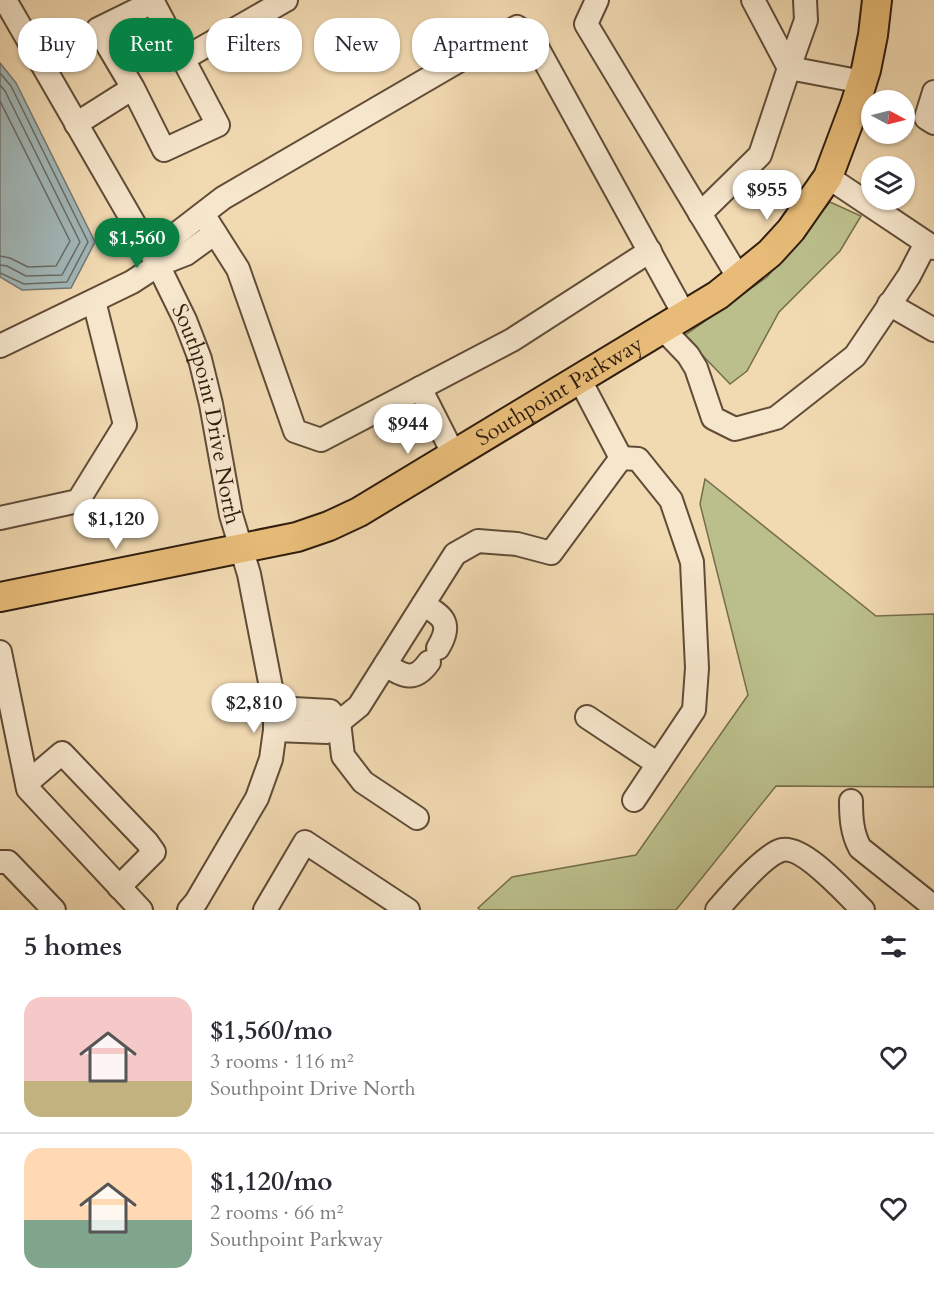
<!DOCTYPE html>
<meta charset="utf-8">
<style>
body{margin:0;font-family:Cardo,serif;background:#f2f2f3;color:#2b2b33;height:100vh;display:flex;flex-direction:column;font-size:22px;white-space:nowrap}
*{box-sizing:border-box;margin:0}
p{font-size:20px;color:#7c7c81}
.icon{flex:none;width:33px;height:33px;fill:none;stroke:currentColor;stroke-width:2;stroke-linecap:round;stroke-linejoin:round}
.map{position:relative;height:910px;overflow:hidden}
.side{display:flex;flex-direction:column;background:#fff;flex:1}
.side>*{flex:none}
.top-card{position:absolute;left:18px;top:18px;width:600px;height:54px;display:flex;gap:12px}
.needle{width:39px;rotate:97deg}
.buttons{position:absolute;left:861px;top:90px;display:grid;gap:12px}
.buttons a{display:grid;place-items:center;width:54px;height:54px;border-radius:50%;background:#fff;box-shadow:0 2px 4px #0004;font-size:30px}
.price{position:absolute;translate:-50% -51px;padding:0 14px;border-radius:21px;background:#fff;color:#222;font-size:20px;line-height:39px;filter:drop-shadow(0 2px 3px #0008)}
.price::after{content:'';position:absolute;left:50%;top:36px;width:18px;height:14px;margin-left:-9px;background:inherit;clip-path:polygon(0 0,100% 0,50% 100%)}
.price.current{background:#0b8043;color:#fff}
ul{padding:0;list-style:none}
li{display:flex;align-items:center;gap:18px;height:150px;padding:0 24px}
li+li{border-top:2px solid #e1e1e2}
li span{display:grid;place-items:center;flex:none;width:168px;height:120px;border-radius:18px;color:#555}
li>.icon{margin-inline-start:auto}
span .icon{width:72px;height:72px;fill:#fffc;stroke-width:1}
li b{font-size:26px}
h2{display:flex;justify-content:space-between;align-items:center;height:72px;padding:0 24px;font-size:26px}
.tag{padding:0 21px;border-radius:24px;background:#fff;box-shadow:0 2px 4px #0004;font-size:21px;line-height:54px}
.tag.current{background:#0b8043;color:#fff}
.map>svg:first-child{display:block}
</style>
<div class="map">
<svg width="934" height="910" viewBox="0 0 934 910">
<rect width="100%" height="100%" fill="#f1d9b1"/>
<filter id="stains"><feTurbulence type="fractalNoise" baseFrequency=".00333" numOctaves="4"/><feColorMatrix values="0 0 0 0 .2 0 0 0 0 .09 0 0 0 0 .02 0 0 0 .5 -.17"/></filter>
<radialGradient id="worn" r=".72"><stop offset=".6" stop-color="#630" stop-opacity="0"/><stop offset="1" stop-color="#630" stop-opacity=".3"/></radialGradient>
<g fill="#bbbf8b" stroke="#756e4c" stroke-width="1.5">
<path d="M830,202L861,216L840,251L779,312L747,371L730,384L684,336L767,277Z"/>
<path d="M705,479L876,616L934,614V787L776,786L676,910H480L478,908L512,877L636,855L748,695L700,504Z"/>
</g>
<path fill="#a1b7b8" stroke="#737974" stroke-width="1.5" d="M0,63L16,83L95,242L71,288L22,290L0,277Z"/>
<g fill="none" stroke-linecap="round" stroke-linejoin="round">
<g stroke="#686a63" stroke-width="1.5">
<path d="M0,73L11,86L88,242L67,282L24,284L0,273"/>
<path d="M0,85L5,91L80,242L62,275L26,276L7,266L0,265"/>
<path d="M0,101L70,241L56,266L28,267L10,258L0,256"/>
</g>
<g stroke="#604c37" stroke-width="26">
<g id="minor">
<path id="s1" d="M5,0L158,265L185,320L200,359L211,404L231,515L249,574L275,708V730L271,759L257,798L196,902L189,910"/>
<path d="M597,0L586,24L740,280"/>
<path d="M805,0L806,20L789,68L863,82"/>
<path d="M183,59L286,0"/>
<path d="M934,92L926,118L934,123"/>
<path d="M76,124L133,88L98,29L153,2L218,125L164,150L133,88"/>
<path d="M828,177L934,248"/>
<path d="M203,214L238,269L295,431L321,440L512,340L650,251"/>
<path d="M700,214L760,155L789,68L753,0"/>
<path d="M158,265L175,235L223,198L517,27L532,38L685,316"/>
<path d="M889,304L934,330"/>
<path d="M663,329L688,355L696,368L713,418L735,429L776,418L855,356L909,276L926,243"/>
<path d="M0,346L132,282L158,265L186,254L215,233"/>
<path d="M580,380L621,458"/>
<path d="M420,388L454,455"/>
<path d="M0,518L78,501L125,425L94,301"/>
<path d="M423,605C445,616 452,625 438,648"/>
<path d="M0,652L28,789L141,910"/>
<path d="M385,665C404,676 414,683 429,662"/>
<path d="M275,708L330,711L339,722L343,756L363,782L417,818"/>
<path d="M587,717L658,764"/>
<path d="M275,730L327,732L359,706L455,554L478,541L517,544L551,553L621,458L638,459L671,500L692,562L697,668L694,710L634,800"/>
<path d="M27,783L62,753L147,842L154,852L119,887"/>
<path d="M851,801C851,818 852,833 860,848L934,907"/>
<path d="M0,862H8L54,910"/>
<path d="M265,910L305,842L408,910"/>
<path d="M717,910C729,896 765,854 782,850C804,845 847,895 863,910"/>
</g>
</g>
<g stroke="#2f1d0e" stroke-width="32">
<g id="major">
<path id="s2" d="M0,597L297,537L329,526L359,512L718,295L770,253L791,230L828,177L855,105L866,70L873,35L877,0"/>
</g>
</g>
<use href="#minor" stroke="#f6e6cc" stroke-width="22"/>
<use href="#major" stroke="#e8bc78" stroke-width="28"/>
</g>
<g text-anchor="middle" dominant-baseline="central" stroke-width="4.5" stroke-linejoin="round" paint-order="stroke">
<g font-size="22" fill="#2f1d0e" stroke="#f6e6cc">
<text stroke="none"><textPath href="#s2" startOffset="604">Southpoint Parkway</textPath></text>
<text stroke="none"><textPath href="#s1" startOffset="464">Southpoint Drive North</textPath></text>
</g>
</g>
<rect width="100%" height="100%" filter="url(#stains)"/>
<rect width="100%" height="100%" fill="url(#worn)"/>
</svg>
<div class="buttons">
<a><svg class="needle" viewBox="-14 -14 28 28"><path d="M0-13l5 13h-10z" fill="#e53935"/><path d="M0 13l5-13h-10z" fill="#7c7c81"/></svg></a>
<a><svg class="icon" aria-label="layers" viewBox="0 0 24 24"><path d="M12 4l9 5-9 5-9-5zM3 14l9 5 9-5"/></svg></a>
</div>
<b class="price" style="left:767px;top:221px">$955</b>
<b class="price current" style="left:137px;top:269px">$1,560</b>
<b class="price" style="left:408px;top:455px">$944</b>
<b class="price" style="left:116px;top:550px">$1,120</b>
<b class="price" style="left:254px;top:734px">$2,810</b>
<div class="top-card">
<a class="tag">Buy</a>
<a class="tag current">Rent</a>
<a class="tag">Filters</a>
<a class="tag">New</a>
<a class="tag">Apartment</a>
</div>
</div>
<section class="side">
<h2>5 homes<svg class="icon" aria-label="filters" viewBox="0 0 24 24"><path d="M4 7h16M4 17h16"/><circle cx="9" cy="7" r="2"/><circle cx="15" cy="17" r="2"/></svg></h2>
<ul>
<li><span style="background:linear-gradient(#f6c9c9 70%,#c2b280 0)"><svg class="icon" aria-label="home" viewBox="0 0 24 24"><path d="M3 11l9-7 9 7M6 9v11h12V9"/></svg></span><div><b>$1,560/mo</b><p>3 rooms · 116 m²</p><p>Southpoint Drive North</p></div><svg class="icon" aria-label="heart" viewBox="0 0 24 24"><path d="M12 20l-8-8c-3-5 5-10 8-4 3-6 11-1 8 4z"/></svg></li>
<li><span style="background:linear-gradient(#ffd9b3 60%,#7fa58c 0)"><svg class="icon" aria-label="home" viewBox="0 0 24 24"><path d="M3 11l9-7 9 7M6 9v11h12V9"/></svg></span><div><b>$1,120/mo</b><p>2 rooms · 66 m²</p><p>Southpoint Parkway</p></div><svg class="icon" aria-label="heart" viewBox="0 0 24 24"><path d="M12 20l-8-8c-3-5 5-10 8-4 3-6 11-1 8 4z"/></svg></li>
</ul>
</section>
